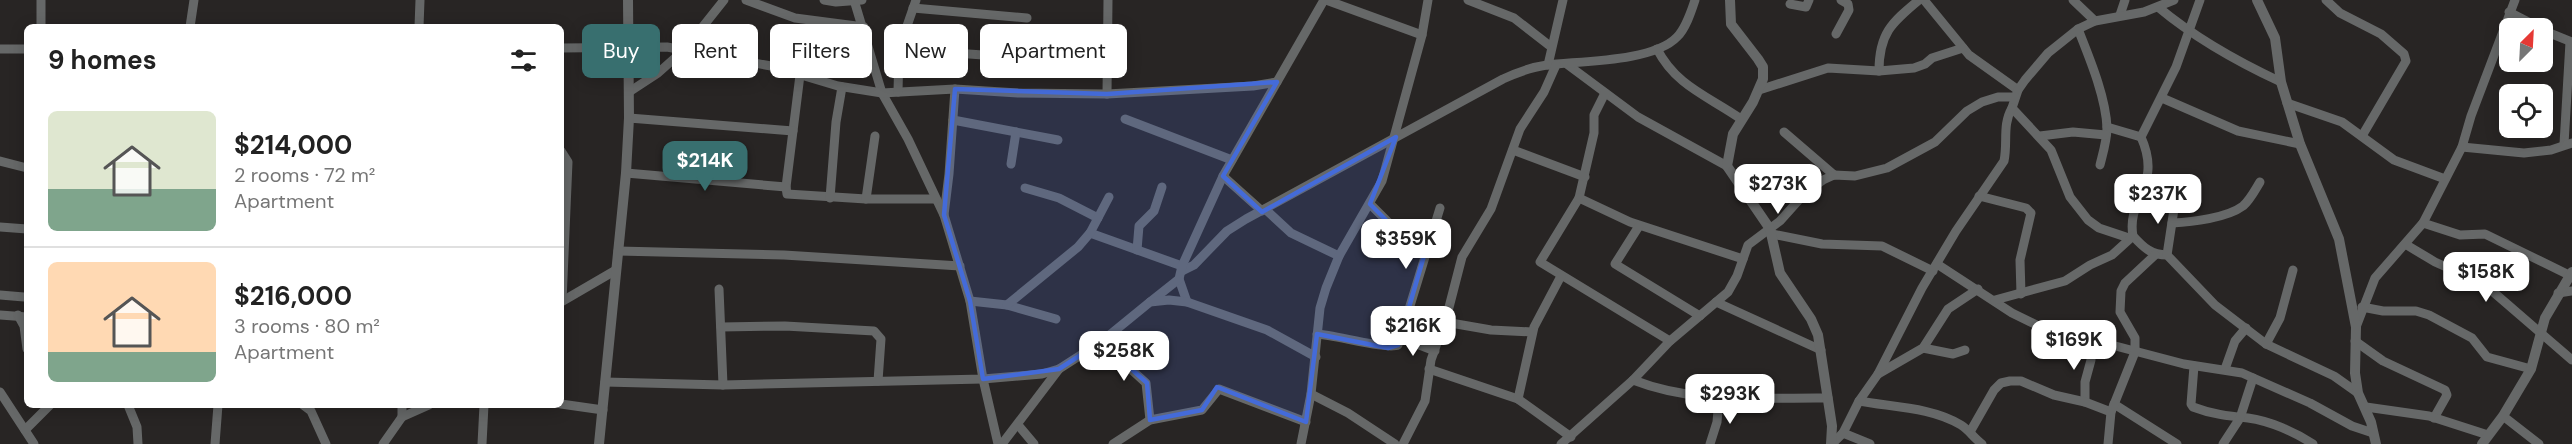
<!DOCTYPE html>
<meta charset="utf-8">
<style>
body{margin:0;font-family:"DM Sans",sans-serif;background:#f2f2f2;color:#222;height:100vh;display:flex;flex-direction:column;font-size:22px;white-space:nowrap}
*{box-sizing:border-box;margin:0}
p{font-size:20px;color:#767676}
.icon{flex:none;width:33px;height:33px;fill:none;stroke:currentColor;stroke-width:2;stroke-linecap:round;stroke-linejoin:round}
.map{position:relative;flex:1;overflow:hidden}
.panel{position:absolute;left:24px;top:24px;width:540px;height:384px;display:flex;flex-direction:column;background:#fff;border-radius:9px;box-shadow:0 3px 15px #0003}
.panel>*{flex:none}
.banner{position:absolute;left:582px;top:24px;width:570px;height:54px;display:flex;gap:12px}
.needle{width:39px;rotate:24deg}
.fabs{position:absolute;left:2499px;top:18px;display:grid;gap:12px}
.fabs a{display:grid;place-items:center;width:54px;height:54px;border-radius:9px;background:#fff;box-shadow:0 3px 15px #0003;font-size:30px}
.price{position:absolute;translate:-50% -51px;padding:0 14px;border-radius:12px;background:#fff;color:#222;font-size:20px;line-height:39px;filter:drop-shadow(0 2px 3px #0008)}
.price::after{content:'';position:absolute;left:50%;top:36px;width:18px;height:14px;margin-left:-9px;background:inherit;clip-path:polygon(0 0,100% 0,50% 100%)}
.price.active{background:#386f6f;color:#fff}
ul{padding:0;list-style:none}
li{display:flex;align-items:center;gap:18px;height:150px;padding:0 24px}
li+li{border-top:2px solid #e0e0e0}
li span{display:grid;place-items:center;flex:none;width:168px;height:120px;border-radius:9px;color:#555}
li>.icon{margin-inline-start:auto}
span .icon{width:72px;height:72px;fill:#fffc;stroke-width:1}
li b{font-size:26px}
h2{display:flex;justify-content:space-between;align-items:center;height:72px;padding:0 24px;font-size:26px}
.tag{padding:0 21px;border-radius:9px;background:#fff;box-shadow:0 3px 15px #0003;font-size:21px;line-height:54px}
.tag.active{background:#386f6f;color:#fff}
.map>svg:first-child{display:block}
</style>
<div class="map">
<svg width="2572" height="444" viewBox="0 0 2572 444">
<rect width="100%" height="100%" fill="#282524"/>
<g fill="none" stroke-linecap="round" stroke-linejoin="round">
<g stroke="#666868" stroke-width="9">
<path d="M41,0V27"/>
<path d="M746,0L795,18L864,27"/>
<path d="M824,0L836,2L862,0"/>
<path d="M854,0L882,93L908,139L944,215L970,301L983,379L998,444"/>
<path d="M1326,0L1422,35"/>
<path d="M1468,0L1514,18L1550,46"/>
<path d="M1924,0L1969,55L2018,90"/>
<path d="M2073,0L2095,21"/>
<path d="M2200,0L2176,67L2141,137C2163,186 2126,198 2133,236C2143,247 2151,255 2167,255L2215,305L2266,344L2334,376L2358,393"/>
<path d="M2326,0L2340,13L2381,34L2404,54L2406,61L2362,136"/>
<path d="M1790,4L1806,7L1809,0"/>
<path d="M2158,7C2195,38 2238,62 2281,82"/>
<path d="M913,8L1027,18"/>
<path d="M2509,12L2540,28"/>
<path d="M2120,15L2125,0"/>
<path d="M190,27L194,0"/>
<path d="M419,27L420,0"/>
<path d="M2078,29C2089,57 2106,97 2107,128C2107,140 2103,153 2100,165"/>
<path d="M2542,30L2572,42"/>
<path d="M1836,34L1849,10L1848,4L1841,0"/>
<path d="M561,48L667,47L771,66L838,86L882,93L955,89L1018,93L1107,94L1253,86L1277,82"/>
<path d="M0,49H27"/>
<path d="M899,49L1024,58"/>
<path d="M1657,49C1676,86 1708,96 1741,119"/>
<path d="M1548,65L1563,0"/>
<path d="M1568,65L1638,117L1727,166"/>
<path d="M1879,71C1879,34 1891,23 1919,0"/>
<path d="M800,75L786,187L787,194L866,199H936"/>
<path d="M1759,90L1828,68L1879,71L1914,68L1925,64L1932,58L1963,48"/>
<path d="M629,92L658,73L685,49L724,0"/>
<path d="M898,92L899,49L916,0"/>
<path d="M1605,93L1594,115V133L1579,198L1540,262L1670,341"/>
<path d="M1107,94L1108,0"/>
<path d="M2162,98L2238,131L2300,144"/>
<path d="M2287,103L2342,122L2394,160L2445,179"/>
<path d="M629,118L793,131"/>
<path d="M1125,119L1232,160"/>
<path d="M953,120L1058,140"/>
<path d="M2107,127L2141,137"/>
<path d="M1784,132L1834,175"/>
<path d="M2040,136L2073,132L2106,135"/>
<path d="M2564,144L2570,42"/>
<path d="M2462,147L2524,153L2551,150L2572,143"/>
<path d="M1513,150L1585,177"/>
<path d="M561,151L568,162L562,301"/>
<path d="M0,161L27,168"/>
<path d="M1011,164L1016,132"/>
<path d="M626,173L786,187"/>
<path d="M1223,176L1262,211"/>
<path d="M2149,178L2170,188L2176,196L2167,255"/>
<path d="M1025,188L1059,198L1098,218"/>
<path d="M1979,196L2026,208L2031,213L2020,260L2021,294"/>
<path d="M830,198L836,122L842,87"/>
<path d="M1579,198L1630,222L1743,259"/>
<path d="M866,199L875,136"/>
<path d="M1370,204L1396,230L1426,249"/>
<path d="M1265,209L1291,233L1339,256"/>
<path d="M944,215L949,174L955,89"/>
<path d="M2172,223C2192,222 2227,218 2243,206C2250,200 2255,190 2260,182"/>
<path d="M2423,223L2460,235L2485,234L2569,275"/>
<path d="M1639,226L1615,264L1700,316"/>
<path d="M0,227L27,229"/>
<path d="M1090,233L1182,266"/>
<path d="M1772,234L1822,244L1882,246L1933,271"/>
<path d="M2129,238L2099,228L2088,220L2070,197L2051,150L2012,108L2018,90L2025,80L2048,53L2078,29L2095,21L2144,12L2174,0"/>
<path d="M2405,244L2435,262L2484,284L2572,360"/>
<path d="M1137,250L1139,226L1154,211L1162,187"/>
<path d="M618,251L784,255L960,266"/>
<path d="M1937,264L2012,313L2061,337L2104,343L2184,364L2242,373L2310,403L2352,426L2373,433"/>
<path d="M1182,271L1194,265L1227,231L1246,219L1503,79C1516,73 1532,67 1547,65C1580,61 1653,62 1677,37C1686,28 1691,12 1695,0"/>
<path d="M1179,279L1187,302"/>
<path d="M719,289L723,385"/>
<path d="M2558,293L2572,291"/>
<path d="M0,295L24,297"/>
<path d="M1995,300L2065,281L2090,265L2112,255L2133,236"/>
<path d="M970,301L1007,305L1056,319"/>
<path d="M561,302L616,270"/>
<path d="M1150,302L1179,279L1182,266L1223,176L1324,0"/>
<path d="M1716,302L1821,350"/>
<path d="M1007,305L1078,247L1090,233L1109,197"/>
<path d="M2362,307L2383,311H2416L2429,315L2472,338L2487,357L2531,369"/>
<path d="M0,315L27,317"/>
<path d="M18,315L24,326L27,349"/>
<path d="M1445,322L1491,330L1532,332"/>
<path d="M721,327L785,326L874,331L881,339L878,381"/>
<path d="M2356,327L2375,278L2423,223L2462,147L2471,116L2515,0"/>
<path d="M1317,334C1335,335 1388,350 1398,345L1440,208"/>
<path d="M1401,338L1435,351"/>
<path d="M2355,341L2383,361L2445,390L2447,395L2434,418"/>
<path d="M1101,342L1146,383L1150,420"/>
<path d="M2266,344L2280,318L2293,270"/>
<path d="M1923,348L1953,354L1965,350"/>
<path d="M2194,366L2191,404L2193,407C2211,414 2228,416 2248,418C2270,421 2295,432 2313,444"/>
<path d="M1429,369L1518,399L1571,437"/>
<path d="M2225,369L2235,341L2246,328"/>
<path d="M1878,374L1923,348L1948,309L1978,289"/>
<path d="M1633,380C1697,405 1761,397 1828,398"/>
<path d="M605,382L723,385L983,379L1042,374L1059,369L1101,342L1150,302L1169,300L1187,302L1267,330L1316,357"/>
<path d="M0,392L34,444"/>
<path d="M1311,394L1348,413L1395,444"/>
<path d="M1518,399L1534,327L1561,276"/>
<path d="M1859,401C1891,407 1932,407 1961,425C1969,430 1974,438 1982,444"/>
<path d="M2085,402V382L2091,360V341"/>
<path d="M561,404L603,410"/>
<path d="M2114,404L2177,444"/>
<path d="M128,405L137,427L138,444"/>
<path d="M303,405L311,411L326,444"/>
<path d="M2366,407L2429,416L2488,435"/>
<path d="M2503,416L2539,444"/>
<path d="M402,417V405"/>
<path d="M1018,425L1034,444"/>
<path d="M25,430L50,405"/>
<path d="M1970,432L1994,390L2001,383L2010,381H2021L2054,395L2085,402L2111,412"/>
<path d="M1843,433L1870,444"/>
<path d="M215,444L218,405"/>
<path d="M383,444L402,417L429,405"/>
<path d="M482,444L484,405"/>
<path d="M1002,444L1059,369"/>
<path d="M1113,444L1150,420L1202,410L1219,389L1306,422"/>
<path d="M1301,444L1311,394L1320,308L1326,288L1339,256L1382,181L1422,35L1428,0"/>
<path d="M1403,444L1425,401L1431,360L1447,315L1462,257L1491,209L1520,129L1544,92L1556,65"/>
<path d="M1561,444L1633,380L1670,341L1728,292L1737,276L1748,245L1780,221L1806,192L1823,180L1834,175L1855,176L1887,168L1935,142L1967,111L1982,102L1998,97H2015"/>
<path d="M1710,444L1717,422L1719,399"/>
<path d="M1832,444L1843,433L1859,401L1878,374L1922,288L1956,231L2004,161C2008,142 2002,125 2012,108"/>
<path d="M2108,444L2111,412L2135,352V338L2120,312L2121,291L2125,283L2155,255"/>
<path d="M2223,444L2240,418L2253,378"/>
</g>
<g stroke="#666868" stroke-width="10">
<path d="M1730,0L1731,24L1758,59L1763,67V79L1753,102L1733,134L1727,166L1770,229L1780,273L1811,319L1818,335L1832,426L1831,444"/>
<path d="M2257,0L2275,38L2281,82L2300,144L2339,239L2356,327L2355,373L2358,393L2371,422L2376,444"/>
<path d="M599,444L626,173L629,118L628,0"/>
<path d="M2482,444L2503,416L2531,369L2545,318L2572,272"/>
</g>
</g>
<path fill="#446bd9" fill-opacity="0.2" stroke="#446bd9" stroke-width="4.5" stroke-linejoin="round" d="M1277,82L1223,176L1262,212L1396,137L1370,204L1396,230L1426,249L1398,345L1388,348L1317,334L1306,422L1217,387L1202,410L1150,420L1147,383L1101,342L1059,369L983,379L970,301L944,215L955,89L1107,94Z"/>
</svg>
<div class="fabs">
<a><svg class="needle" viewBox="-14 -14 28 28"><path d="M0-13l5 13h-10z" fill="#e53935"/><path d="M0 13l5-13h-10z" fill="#767676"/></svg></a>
<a><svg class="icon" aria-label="locate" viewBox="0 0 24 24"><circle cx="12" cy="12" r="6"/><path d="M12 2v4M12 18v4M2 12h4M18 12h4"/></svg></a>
</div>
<b class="price active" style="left:705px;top:192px">$214K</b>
<b class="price" style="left:1778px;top:215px">$273K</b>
<b class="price" style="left:2158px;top:225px">$237K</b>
<b class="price" style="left:1406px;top:270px">$359K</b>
<b class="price" style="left:2486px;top:303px">$158K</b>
<b class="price" style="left:1413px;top:357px">$216K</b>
<b class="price" style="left:2074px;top:371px">$169K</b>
<b class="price" style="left:1124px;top:382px">$258K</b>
<b class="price" style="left:1730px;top:425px">$293K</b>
<div class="banner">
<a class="tag active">Buy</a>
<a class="tag">Rent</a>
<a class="tag">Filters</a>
<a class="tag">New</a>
<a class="tag">Apartment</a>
</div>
<section class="panel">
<h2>9 homes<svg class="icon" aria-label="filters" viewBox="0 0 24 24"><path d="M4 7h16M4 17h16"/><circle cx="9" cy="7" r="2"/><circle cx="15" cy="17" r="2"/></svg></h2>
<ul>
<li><span style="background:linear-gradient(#dfe7d0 65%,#7fa58c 0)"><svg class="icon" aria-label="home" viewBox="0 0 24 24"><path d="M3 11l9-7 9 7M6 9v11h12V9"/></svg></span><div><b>$214,000</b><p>2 rooms · 72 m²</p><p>Apartment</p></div></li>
<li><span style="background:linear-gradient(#ffd9b3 75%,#7fa58c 0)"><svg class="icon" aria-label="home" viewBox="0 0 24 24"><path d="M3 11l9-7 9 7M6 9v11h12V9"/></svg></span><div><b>$216,000</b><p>3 rooms · 80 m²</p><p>Apartment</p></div></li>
</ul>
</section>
</div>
